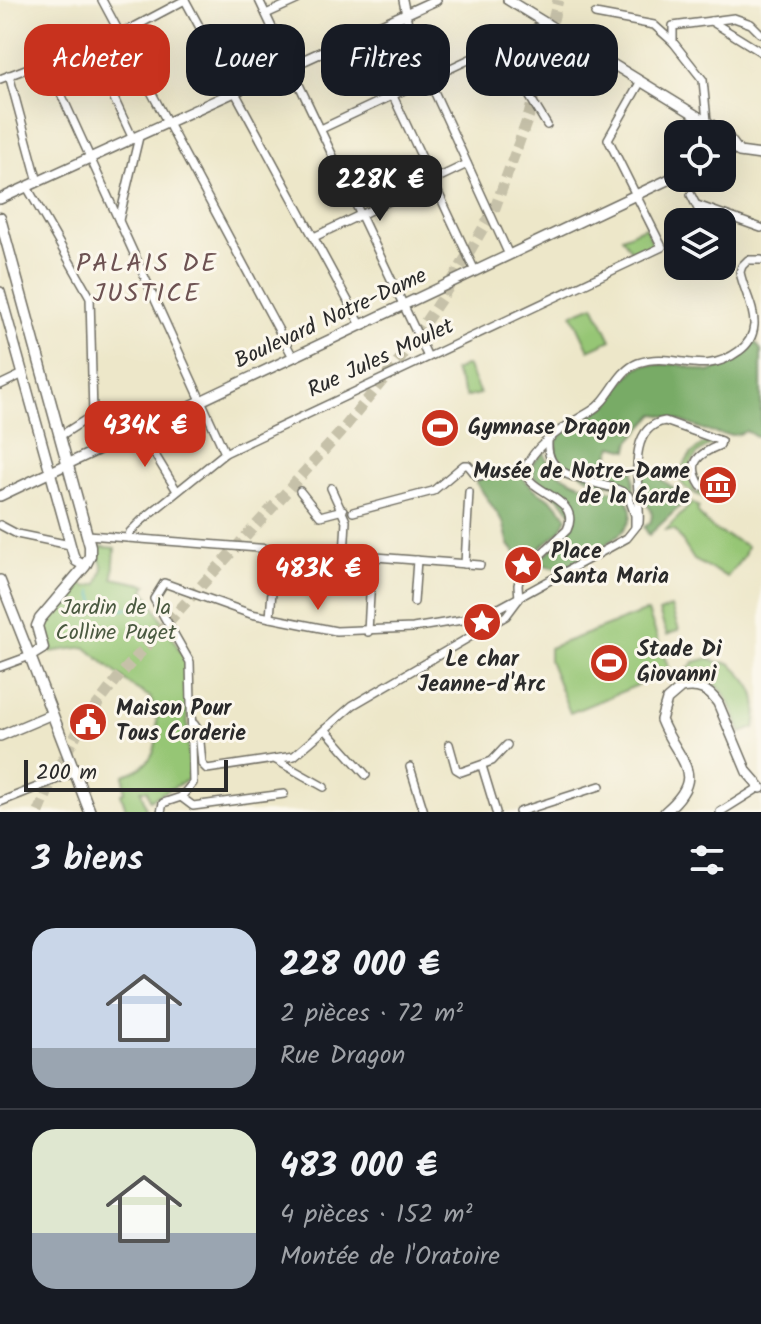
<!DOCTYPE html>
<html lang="fr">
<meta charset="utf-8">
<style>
body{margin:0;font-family:Kalam,sans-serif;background:#20242c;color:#f1f3f6;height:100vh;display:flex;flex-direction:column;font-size:30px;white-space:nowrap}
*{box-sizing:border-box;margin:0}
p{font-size:26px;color:#9ea1a6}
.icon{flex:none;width:44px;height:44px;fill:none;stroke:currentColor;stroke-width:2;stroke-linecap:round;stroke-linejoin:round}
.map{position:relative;height:812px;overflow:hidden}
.drawer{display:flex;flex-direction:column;background:#171b24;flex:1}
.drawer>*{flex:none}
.hud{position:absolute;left:24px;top:24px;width:714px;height:72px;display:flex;gap:16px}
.controls{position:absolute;left:664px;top:120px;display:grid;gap:16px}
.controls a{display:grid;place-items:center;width:72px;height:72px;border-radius:16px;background:#171b24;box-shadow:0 8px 32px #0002;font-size:40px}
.scale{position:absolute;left:24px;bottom:20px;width:204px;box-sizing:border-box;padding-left:8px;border:4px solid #2b2b2b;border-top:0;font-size:22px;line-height:28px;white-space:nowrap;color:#2b2b2b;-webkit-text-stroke:6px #fbf7ec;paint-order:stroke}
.price{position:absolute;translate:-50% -68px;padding:0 18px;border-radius:16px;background:#c8321e;color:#fff;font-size:26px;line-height:52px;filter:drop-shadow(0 2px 4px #0008)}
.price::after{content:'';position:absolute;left:50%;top:48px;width:24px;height:18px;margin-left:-12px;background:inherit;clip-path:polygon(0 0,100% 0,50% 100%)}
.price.current{background:#222;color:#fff}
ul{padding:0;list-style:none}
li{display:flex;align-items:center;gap:24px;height:200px;padding:0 32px}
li+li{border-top:2px solid #363941}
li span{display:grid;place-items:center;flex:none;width:224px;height:160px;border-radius:24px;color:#555}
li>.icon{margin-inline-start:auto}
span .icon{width:96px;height:96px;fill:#fffc;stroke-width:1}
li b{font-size:34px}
h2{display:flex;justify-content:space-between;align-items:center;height:96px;padding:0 32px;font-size:34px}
.tag{padding:0 28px;border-radius:24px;background:#171b24;box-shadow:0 8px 32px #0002;font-size:28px;line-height:72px}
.tag.current{background:#c8321e;color:#fff}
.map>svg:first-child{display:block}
</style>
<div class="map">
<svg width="761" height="812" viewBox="0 0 761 812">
<rect width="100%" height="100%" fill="#fbf7ec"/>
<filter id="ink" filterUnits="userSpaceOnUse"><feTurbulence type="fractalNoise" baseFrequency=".0125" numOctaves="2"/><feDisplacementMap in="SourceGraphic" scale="16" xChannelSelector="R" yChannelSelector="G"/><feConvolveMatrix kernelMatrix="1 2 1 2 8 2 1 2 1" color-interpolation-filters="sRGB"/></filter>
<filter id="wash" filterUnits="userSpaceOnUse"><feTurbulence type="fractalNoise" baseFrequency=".006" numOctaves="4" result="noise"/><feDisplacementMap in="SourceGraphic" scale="32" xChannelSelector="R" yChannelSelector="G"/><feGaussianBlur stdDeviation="1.8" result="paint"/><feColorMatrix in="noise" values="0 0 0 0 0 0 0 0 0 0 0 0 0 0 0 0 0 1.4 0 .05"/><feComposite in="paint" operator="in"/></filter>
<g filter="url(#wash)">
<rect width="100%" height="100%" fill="#ede7c9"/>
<g fill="#96c675" stroke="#607850" stroke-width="2">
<path d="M645,227L652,242L650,247L634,255L622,237Z"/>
<path d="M594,305L611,340L589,350L572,314Z"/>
<path d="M467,365L480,394L466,397L454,371Z"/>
<path d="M707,441L716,443C691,452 682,471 696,494L700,491L708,497L707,499C693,492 682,490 678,474L691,454Z"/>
<path d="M692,503L699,507L697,510C707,531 729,536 747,546L744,556L727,577L694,560L675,530H666Z"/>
<path d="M95,546L115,548L113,578L147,585L144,589L186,661L189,779L150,800L147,790H141L147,812H127L121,794L125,791L124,775C132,772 140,770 146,763C162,747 159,715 150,697L133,687L85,647L50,652L42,630L43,621L77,582L86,587L98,584L103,568Z"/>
<path d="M671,607L679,630L667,635L659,612Z"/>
<path d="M644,612H648L670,672L570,713L549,660V648Z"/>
<path d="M709,658L718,662L730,663C752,685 761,693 755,728L741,733C729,700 724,676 682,675L694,662Z"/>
</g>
<g fill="#78ab66" stroke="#526b48" stroke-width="2">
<path d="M753,339L761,350V436L756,437L746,431C722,446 679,415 655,414L630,441L628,450L613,446L608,458L633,466L634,493L620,485L597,483L579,472L568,469L556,456L557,440L565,431L605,407L618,388L636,368L644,365L677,364L709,372L733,362L745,353Z"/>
<path d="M544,452C548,471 573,483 591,487C603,490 618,488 626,499C646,527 602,546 584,557C578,560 569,568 562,568C554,568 544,565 538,562L568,533L574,517L565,504L534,477L533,463Z"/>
<path d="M640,464L688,499L649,535L644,527L650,523C654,514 651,506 643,503Z"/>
<path d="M522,476C533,494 557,497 567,518L560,531L529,557L518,556L509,545L503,522L476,482L480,478Z"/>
</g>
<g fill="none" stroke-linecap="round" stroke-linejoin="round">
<path stroke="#49b7c4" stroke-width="2" d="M92,591L95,602L104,610L138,607"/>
</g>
</g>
<g filter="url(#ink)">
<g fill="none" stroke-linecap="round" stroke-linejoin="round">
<path stroke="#c6c1a9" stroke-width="11" stroke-dasharray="11 5.5" stroke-linecap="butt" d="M39,812L57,770L81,726L121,674L339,434L401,358L445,293L495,208L529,115L558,0"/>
<g stroke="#6f6d62" stroke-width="10">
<g id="minor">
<path d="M102,0L293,357"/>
<path d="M185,0L361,325"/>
<path d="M259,0L428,357"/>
<path d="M403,0L412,43L509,255"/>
<path d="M266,14L297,0"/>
<path d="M595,14L654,25L673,42"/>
<path d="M711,21L761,52"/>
<path d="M89,45L133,139"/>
<path d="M499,46L547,125"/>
<path d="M46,61L225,453"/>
<path d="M9,75L38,182"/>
<path d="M0,79L134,27L185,0"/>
<path d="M393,96L475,271"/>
<path d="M707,121L703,80L673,42V26L734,18L751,24L760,33"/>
<path d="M321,129L547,23"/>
<path d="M27,187L90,297L93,415L60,436"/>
<path d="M691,195L704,221"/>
<path d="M697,205L761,228"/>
<path d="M119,220L139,137"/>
<path d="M314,237L467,164"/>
<path d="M0,385L23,374"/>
<path d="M140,430L177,491"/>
<path d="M548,442C545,486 605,478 628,495L635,515V527"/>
<path d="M331,488L346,521L344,555"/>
<path d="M300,491L320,516L343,510"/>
<path d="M353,512L433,491L464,465H468L477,476L526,472"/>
<path d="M0,525L17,534L70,545"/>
<path d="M88,535L480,565"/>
<path d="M128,538L130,532L141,521L225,453L662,247L608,139L641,81"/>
<path d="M465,564L469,492"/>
<path d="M519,599L518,585L521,573L567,530C584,495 517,492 527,466C535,443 572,422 591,411C611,399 616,372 638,363C675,350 701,379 739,351C748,345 753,336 754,325C755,308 743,289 740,272L742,266L748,260H761"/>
<path d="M414,602L417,560"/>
<path d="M270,618L275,550"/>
<path d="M368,632L372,557"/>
<path d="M0,667L30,656"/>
<path d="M194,724L199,731L202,764L207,769L294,756L353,705L506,616L518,600"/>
<path d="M325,729L366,775"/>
<path d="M449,744L456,769L461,772L492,761L507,745"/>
<path d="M276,760L324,787"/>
<path d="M482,766L496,812"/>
<path d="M410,767L424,812"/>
<path d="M181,797L193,806L284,794"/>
<path d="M0,802L75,772"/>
<path d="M161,812L163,803L181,797L193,783L190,662L154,599L164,583L251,614L336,631L413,628L462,620L501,607L627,538L639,523C642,495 622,428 665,421L721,441L720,445C698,454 686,463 701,486"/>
<path d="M519,812L600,786"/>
<path d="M720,812L760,787"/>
</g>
</g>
<g stroke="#6f6d62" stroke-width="12">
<g id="tertiary">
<path d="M508,0L725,133L739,152L761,155"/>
<path d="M722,154L734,148"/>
<path d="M0,199L436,0"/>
<path d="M0,292L73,554L76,561L85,566"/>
<path d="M0,496L678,175"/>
<path d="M0,580L30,656"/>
<path d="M0,736L52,714"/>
<path d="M665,812C710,774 677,761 661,720L667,700L681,688C699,685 708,689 718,703L747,772L761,788"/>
</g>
</g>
<g stroke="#6f6d62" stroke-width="13">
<path id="secondary" d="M0,218L90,546V556L85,566L40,619L37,626L43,648L30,656L90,812"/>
</g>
<use href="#minor" stroke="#fff" stroke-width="7"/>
<use href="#tertiary" stroke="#fff" stroke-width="9"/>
<use href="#secondary" stroke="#fff" stroke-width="10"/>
</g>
</g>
<defs>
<g id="stadium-disc" transform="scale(2)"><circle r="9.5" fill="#c8321e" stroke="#fbf7ec"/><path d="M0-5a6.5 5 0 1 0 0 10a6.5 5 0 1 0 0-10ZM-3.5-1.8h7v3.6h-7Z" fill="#fff"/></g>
<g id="museum-disc" transform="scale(2)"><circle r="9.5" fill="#c8321e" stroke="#fbf7ec"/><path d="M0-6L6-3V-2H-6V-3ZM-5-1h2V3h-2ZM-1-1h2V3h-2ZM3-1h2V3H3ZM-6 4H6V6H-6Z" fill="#fff"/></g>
<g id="sight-disc" transform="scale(2)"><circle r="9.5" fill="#c8321e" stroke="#fbf7ec"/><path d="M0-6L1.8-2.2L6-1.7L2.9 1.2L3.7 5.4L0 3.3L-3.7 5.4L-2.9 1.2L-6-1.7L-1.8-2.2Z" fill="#fff"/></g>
<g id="civic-disc" transform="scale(2)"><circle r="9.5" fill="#c8321e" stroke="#fbf7ec"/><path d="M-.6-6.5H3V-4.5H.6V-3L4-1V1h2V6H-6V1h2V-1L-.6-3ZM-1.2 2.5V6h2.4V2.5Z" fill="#fff"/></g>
</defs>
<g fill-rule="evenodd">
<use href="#stadium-disc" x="440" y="428"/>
<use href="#museum-disc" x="718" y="485"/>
<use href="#sight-disc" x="523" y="565"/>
<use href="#sight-disc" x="482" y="622"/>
<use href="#stadium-disc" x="609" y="663"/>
<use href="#civic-disc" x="88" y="722"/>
</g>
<g text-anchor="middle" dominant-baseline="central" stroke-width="6" stroke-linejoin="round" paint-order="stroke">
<g font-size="22" fill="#2b2b2b" stroke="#fbf7ec">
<text transform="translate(331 319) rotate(-25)">Boulevard Notre-Dame</text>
<text transform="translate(381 359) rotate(-25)">Rue Jules Moulet</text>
</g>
<g font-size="22" font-weight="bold" fill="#2b2b2b" stroke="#fbf7ec" text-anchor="start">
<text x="468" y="428">Gymnase Dragon</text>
<text x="690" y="472" text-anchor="end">Musée de Notre-Dame<tspan x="690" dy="25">de la Garde</tspan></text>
<text x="551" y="552">Place<tspan x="551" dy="25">Santa Maria</tspan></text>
<text x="637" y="650">Stade Di<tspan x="637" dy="25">Giovanni</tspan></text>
<text x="482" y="660" text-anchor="middle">Le char<tspan x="482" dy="25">Jeanne-d'Arc</tspan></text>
<text x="116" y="709">Maison Pour<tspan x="116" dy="25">Tous Corderie</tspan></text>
</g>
<g font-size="22" fill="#4b5a41" stroke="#fbf7ec">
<text x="116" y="608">Jardin de la<tspan x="116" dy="25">Colline Puget</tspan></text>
</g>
<g font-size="26" letter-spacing="2" fill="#6d5252" stroke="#fbf7ec">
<text x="147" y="264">PALAIS DE<tspan x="147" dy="30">JUSTICE</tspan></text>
</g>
</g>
</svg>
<div class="controls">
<a><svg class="icon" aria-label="locate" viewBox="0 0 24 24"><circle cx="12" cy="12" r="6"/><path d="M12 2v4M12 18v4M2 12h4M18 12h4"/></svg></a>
<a><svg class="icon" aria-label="layers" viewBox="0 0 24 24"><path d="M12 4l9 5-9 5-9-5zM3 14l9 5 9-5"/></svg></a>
</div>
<div class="scale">200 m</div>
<b class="price current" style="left:380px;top:223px">228K €</b>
<b class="price" style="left:145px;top:469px">434K €</b>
<b class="price" style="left:318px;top:612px">483K €</b>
<div class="hud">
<a class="tag current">Acheter</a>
<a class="tag">Louer</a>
<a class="tag">Filtres</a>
<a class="tag">Nouveau</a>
</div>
</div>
<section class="drawer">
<h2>3 biens<svg class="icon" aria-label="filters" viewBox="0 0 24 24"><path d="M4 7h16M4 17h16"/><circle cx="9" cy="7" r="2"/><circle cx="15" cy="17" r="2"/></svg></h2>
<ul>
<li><span style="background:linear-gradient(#c9d6e8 75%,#9aa5b1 0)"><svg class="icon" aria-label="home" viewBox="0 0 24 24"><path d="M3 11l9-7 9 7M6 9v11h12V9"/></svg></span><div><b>228 000 €</b><p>2 pièces · 72 m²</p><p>Rue Dragon</p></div></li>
<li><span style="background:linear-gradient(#dfe7d0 65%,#9aa5b1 0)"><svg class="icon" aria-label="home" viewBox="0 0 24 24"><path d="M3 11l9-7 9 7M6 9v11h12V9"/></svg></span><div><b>483 000 €</b><p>4 pièces · 152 m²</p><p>Montée de l'Oratoire</p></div></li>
</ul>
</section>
